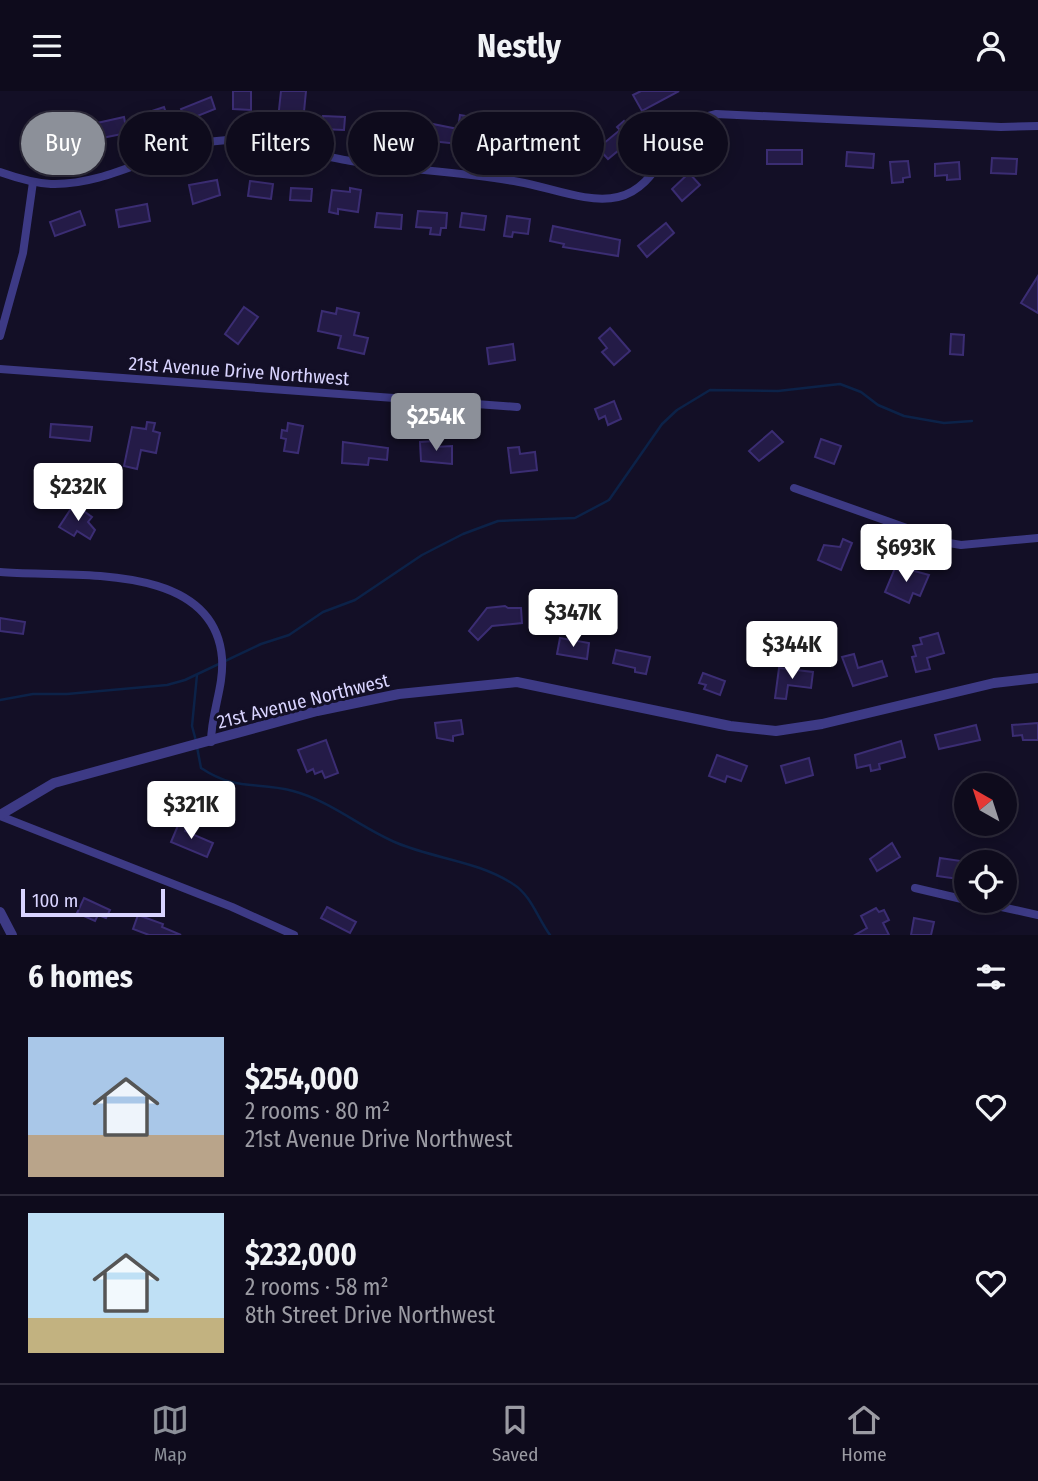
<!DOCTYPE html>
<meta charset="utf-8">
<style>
body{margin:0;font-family:"Fira Sans Condensed",sans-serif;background:#1c1929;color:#f1f3f6;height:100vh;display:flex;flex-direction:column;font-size:26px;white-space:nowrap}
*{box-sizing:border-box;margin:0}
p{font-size:23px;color:#9b9ba3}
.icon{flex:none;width:38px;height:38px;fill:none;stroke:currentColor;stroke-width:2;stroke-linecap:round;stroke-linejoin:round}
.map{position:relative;height:844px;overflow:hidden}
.drawer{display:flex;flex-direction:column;background:#0e0b1c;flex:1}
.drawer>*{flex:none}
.banner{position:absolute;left:21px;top:21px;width:998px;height:63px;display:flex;gap:14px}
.needle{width:46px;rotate:321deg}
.fabs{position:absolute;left:954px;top:682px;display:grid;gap:14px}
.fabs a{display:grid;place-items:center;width:63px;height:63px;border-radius:50%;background:#0e0b1c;box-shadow:0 4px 18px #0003,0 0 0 2px #2e2b3b;font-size:35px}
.scale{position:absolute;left:21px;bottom:18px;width:144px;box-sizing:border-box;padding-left:7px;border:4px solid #d9d4ff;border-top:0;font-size:19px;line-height:24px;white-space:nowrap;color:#d9d4ff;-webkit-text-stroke:5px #130f26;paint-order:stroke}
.price{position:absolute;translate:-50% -60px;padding:0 16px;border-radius:7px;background:#fff;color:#222;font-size:23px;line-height:46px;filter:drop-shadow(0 2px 4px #0008)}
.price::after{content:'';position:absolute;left:50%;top:42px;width:21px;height:16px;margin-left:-10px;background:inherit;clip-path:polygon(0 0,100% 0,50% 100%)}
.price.selected{background:#8c9099;color:#fff}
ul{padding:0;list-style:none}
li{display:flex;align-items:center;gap:21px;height:175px;padding:0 28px}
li+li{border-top:2px solid #2e2b3b}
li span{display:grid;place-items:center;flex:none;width:196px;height:140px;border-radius:0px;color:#555}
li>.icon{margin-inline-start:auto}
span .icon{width:84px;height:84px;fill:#fffc;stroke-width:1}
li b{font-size:30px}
h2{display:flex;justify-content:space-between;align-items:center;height:84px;padding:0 28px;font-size:30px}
.chip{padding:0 24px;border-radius:32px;background:#0e0b1c;box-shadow:0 4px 18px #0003,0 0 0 2px #2e2b3b;font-size:24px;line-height:63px}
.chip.selected{background:#8c9099;color:#fff}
header{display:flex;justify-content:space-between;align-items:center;height:91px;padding:0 28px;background:#0e0b1c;font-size:32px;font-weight:700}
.tabs{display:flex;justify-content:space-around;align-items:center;height:98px;border-top:2px solid #2e2b3b;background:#0e0b1c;font-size:19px;color:#9b9ba3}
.tabs a{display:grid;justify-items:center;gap:4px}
.tabs .selected{color:#8c9099}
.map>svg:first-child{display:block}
</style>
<header><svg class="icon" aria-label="menu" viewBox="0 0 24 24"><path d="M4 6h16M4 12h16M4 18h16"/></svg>Nestly<svg class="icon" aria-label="person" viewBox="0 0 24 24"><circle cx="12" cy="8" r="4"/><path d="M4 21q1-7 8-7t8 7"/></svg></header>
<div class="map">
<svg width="1038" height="844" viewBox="0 0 1038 844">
<rect width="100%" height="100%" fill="#130f26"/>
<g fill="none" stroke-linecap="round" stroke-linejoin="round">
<g stroke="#0c2248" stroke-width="2.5">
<path d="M0,609L33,603H67L167,594L185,589L261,553L289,544L323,521L355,509L422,464L463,443L498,430L575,427L609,409L662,333L677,319L710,299L778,300L840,293L861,301L878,314L904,325L944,332L972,330"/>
<path d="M196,650L192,635L197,584"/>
<path d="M197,656L201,677C237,701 257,690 293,700C331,710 361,737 397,752C435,768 478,770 513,793C531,804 538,828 550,844"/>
</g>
</g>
<g fill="#241b47" stroke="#3b2d73" stroke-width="2">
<path d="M233,0H251V19L233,18Z"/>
<path d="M281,0H306L303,31L278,28Z"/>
<path d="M641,0H679L642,20L633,4Z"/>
<path d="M211,6L215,18L185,30L181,18Z"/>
<path d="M164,16L169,31L142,40L137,25Z"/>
<path d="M460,24L472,26L469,54L411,48L412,40L392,39V46L358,44L360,28L402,32V28L413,29L458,38Z"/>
<path d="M323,25L345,26L344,39L322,38Z"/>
<path d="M124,26L127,42L92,49L88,34Z"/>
<path d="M624,30L636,45L608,68L598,57L620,39L617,36Z"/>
<path d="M67,36L71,54L42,61L40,52L32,54L30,45Z"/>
<path d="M510,42L530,44L529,61L494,58L495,45L510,46Z"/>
<path d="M552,53L571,54L570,69L551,68Z"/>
<rect x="767" y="59" width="35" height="14"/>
<path d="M847,61L874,63L873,77L846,75Z"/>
<path d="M992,67L1017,68L1016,83L991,82Z"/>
<path d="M908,70L910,86L903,87V91L892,92L890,71Z"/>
<path d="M959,71L960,88L947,89V84L935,85V73Z"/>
<path d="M689,82L700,94L682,110L672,98Z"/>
<path d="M217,89L220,104L193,113L189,94Z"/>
<path d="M250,90L273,93L271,108L248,105Z"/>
<path d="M291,97L312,98L311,110L290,109Z"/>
<path d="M350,97L361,99L358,121L338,118V123L329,121L332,99L350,101Z"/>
<path d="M147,113L150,130L119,136L116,119Z"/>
<path d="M80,120L85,134L55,145L50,131Z"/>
<path d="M418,120L447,122L446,137H441L440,144L430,143L431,137L416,136Z"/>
<path d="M377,122L402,124L401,138L375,136Z"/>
<path d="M462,122L486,125L484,139L460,136Z"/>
<path d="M507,125L530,128L528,143L513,141L512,146L504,145Z"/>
<path d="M666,132L674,142L647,166L638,155Z"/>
<path d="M553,135L620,149L618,165L563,156L564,153L550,150Z"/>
<path d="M1038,185V222L1021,212Z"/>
<path d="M244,216L258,226L238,253L225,243Z"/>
<path d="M337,217L359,222L354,244L368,247L364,263L338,257L341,245L318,240L322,220L336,223Z"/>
<path d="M610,237L630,260L614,274L602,261L607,257L599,247Z"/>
<path d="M951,243L964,244L963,264L950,263Z"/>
<path d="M513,253L515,269L489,273L487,257Z"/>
<path d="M614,310L621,328L608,334L605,325L599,328L595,318Z"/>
<path d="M147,331L155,332L153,340L160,342L156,362L141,359L137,378L124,375L132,336L146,338Z"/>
<path d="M288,332L303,335L298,362L284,360L286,348L281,347L282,339L287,340Z"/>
<path d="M51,333L92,336L90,350L50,346Z"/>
<path d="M772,340L783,351L759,370L749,360Z"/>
<path d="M821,348L841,355L834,373L815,366Z"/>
<path d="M435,350V356L452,355V373L421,370L420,351Z"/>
<path d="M343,351L388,357L387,369L369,367L368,374L342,372Z"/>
<path d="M519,356L520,363L535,361L537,379L511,382L508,357Z"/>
<path d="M74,413L92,426L88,431L95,439L90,448L77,440L74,445L59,436Z"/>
<path d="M843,448L852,452L841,479L818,469L824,454L840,456Z"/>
<path d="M895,477L906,482L907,478L929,484L920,505L913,502L909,512L885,501Z"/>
<path d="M505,515L508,517H521L522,532L492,535L478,549L469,540L487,517Z"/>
<path d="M0,527L25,531L23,543L0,540Z"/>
<path d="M938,542L944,562L927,567L930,578L916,581L912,566L916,565L913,555L922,553L920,547Z"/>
<path d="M560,547L589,552L587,568L557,563Z"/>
<path d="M616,559L650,566L646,583L635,581V577L613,572Z"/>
<path d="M854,563L858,577L882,570L887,585L853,595L842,566Z"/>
<path d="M779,577L813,581L811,597L788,594L786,608L775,607Z"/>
<path d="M703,582L725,590L720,604L704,598L706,594L699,592Z"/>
<path d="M461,629L463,643L453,645V650L437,647L435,632Z"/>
<path d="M1038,632V649H1023L1022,644L1013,645L1012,634Z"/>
<path d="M976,634L980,649L939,658L935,644Z"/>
<path d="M326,649L338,682L325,687L322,680L315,683L313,678L307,681L298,659Z"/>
<path d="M901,650L905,666L879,673L880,678L871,680L870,674L857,677L855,664Z"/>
<path d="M717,664L747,675L741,690L727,685L725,691L709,685Z"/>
<path d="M809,667L813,684L786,692L781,675Z"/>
<path d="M179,732L187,735L185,740L213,752L207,766L171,751Z"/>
<path d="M892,752L900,766L877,780L870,768Z"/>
<path d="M940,767L961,770L959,788L937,785Z"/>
<path d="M84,807L110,819L106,827L98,824L95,830L77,822Z"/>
<path d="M327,816L356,831L350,842L321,827Z"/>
<path d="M876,817L879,821L884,819L889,829L883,832L889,844H855L867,837L861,825Z"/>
<path d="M138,824L163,833L162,836L181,844H149L133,838Z"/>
<path d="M914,827L934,831L931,844H911Z"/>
</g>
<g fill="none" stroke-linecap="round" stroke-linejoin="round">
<g stroke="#3d3a85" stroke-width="8">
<path d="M0,81C17,87 33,92 51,93C117,95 174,46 241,49C278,51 314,64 351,70C406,79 463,81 519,91C549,96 588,113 618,106C663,96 668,32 716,23L1001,36L1038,35"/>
<path d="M0,245L23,162L33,91"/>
<path d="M0,278L517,316"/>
<path d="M794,397L949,452L961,454L1038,447"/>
<path d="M0,481C67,487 214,468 222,567C224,596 211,622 211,651"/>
<path d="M0,725L232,816L294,844"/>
<path d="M915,797L966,809"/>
<path d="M974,810L1038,824"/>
</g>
<g stroke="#3d3a85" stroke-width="10">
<path d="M0,724L54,692L317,620L399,603L517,591L730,635L776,640L822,633L994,592L1038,587"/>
<path d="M0,821L12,844"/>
</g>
</g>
<g text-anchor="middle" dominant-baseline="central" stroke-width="6" stroke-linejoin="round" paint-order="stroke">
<g font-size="19" fill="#d9d4ff" stroke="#130f26">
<text transform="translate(239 280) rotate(4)">21st Avenue Drive Northwest</text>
<text transform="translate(303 610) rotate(-14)">21st Avenue Northwest</text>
</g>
</g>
</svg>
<div class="fabs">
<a><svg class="needle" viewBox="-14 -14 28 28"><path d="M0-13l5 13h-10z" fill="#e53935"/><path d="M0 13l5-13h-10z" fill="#9b9ba3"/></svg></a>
<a><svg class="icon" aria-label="locate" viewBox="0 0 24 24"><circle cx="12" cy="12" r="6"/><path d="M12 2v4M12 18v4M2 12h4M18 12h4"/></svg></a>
</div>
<div class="scale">100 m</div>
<b class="price selected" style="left:436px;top:362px">$254K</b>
<b class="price" style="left:78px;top:432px">$232K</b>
<b class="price" style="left:906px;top:493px">$693K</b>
<b class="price" style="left:573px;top:558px">$347K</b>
<b class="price" style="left:792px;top:590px">$344K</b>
<b class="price" style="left:191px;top:750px">$321K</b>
<div class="banner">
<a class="chip selected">Buy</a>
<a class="chip">Rent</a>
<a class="chip">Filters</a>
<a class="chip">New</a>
<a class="chip">Apartment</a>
<a class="chip">House</a>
</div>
</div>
<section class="drawer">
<h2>6 homes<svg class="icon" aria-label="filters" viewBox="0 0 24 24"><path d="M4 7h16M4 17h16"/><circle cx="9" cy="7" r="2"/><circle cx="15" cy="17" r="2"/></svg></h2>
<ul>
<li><span style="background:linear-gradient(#a9c7e8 70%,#b9a48a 0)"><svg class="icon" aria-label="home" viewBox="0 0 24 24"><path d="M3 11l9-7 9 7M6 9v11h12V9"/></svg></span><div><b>$254,000</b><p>2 rooms · 80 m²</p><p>21st Avenue Drive Northwest</p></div><svg class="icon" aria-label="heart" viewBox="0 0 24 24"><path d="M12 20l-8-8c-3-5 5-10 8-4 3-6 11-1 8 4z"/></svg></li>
<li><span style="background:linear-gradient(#bfe0f5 75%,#c2b280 0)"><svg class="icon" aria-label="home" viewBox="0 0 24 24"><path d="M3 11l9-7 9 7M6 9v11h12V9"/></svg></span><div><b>$232,000</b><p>2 rooms · 58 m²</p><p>8th Street Drive Northwest</p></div><svg class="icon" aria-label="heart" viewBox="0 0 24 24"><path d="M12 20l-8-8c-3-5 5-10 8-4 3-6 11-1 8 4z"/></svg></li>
</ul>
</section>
<nav class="tabs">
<a class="selected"><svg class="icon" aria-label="map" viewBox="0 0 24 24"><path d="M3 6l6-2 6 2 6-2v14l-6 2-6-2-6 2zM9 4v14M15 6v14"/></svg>Map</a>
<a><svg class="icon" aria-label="saved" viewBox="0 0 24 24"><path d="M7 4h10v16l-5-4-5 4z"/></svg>Saved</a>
<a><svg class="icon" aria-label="home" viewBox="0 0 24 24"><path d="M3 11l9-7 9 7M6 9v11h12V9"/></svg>Home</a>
</nav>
